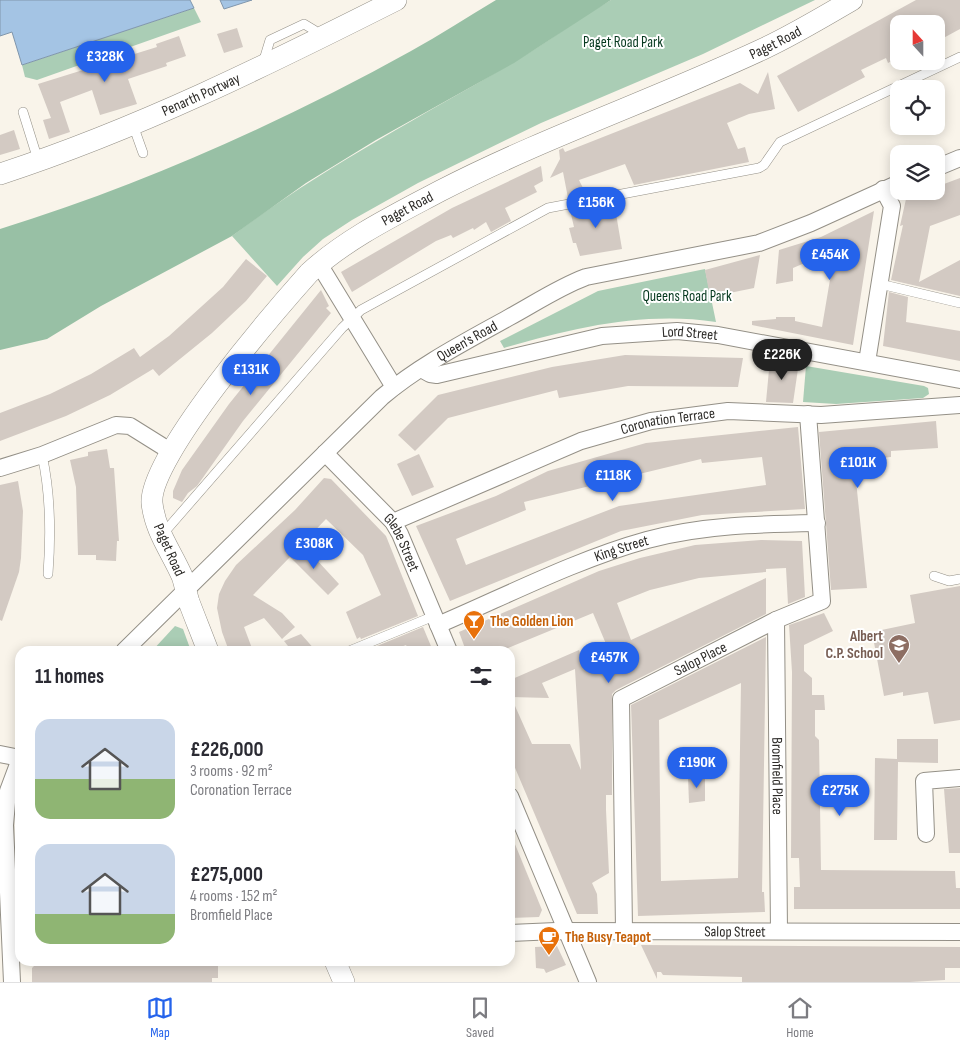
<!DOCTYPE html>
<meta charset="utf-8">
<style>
body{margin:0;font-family:"Sofia Sans Condensed",sans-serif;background:#f7f7f7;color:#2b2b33;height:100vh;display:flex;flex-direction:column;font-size:19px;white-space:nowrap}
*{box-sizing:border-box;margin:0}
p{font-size:16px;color:#7c7c81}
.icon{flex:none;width:28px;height:28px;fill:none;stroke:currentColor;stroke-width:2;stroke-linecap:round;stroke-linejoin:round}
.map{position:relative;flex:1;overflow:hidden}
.sheet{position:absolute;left:15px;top:646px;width:500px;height:320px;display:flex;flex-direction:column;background:#fff;border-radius:15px;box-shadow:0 2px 12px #0003}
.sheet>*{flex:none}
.needle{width:32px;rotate:339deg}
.fabs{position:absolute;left:890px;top:15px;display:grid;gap:10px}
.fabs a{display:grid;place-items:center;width:55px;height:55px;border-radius:10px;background:#fff;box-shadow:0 2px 12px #0003;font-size:25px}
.price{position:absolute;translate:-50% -42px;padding:0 11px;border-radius:18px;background:#2563eb;color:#fff;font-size:16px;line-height:32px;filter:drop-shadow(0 1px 2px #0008)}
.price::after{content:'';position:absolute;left:50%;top:30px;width:15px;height:11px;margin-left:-8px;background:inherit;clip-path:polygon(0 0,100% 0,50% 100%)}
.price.selected{background:#222;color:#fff}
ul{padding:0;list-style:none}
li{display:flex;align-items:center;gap:15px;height:125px;padding:0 20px}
li span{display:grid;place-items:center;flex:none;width:140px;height:100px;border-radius:15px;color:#555}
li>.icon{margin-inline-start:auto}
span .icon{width:60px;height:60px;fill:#fffc;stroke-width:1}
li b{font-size:21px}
h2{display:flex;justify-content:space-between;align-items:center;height:60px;padding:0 20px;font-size:21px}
.tab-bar{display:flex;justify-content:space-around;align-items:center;height:70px;border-top:1px solid #e1e1e2;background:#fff;font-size:14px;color:#7c7c81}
.tab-bar a{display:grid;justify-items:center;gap:2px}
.tab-bar .selected{color:#2563eb}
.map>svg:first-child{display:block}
</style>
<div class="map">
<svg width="960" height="982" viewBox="0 0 960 982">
<rect width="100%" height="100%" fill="#f9f4ea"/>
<g fill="#aacdb5">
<path d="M611,0H815L703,54L541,123L418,183L352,220L323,239L303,257L277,286L232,236C320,169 417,119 512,63C546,44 577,19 611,0Z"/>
<path d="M194,8L201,22L37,80L25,77L22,65Z"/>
<path d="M705,269L716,322C644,311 573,328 504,348L500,341L598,291Z"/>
<path d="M806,366L924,386L928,388L929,394L923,398L836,404L803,402Z"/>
<path d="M175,626L183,629L191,651H152Z"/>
</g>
<path fill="#98c0a5" d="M496,0H611L514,63L376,140L306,183L232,236L101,306L47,339L0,350V229C142,185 281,123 411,51C440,35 467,17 496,0Z"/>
<g fill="#a4c4e4" stroke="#8096ac">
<path d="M0,0H190L194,8L22,65L12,32L0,36Z"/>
<path d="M220,0H252L224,9Z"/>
</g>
<g fill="#d3cac3" fill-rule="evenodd">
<path d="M916,0H960V29L936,42V24H899V57L888,63L886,58L861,70L865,77L798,112L777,76Z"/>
<path d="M237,28L243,47L224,53L217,34Z"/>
<path d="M179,36L186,56L166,63L167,66L128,79L137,104L100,115L92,90L60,102L70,132L49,139L43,120L51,118L38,84L157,47L156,44Z"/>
<path d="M768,72L775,109L749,114L727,123L738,149L745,147L749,162L634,185L625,164L579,180L586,194L568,198L563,172L550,178L560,159L559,150L563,148L565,152L740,83L758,94Z"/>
<path d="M14,130L20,149L0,155V135Z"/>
<path d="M541,166L543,181L534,186L537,192L505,208L511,221L491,232L486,222L474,230L473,228L453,238L451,235L436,241L352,292L341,272L452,208Z"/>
<path d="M960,178V215L930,226L919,282L960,260V296L891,280L903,225L900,226L906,199L925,191H936V187Z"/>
<path d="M614,202L622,249L580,256L576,243H573L569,228L574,227L570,210Z"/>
<path d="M874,211L853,345L752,325V321L776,319V317H795V321L822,327L835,250L793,268V281L776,284L779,250L821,237Z"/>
<path d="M760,255L754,288L710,297L705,270Z"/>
<path d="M246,259L267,276L246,301L212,333L159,376L153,369L110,395L66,416L0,441V413L50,394L91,374L134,348L140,357L169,336L223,287Z"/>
<path d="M321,290L329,306L326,308L331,313L243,421L197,486L188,493L182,502L173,498V491L182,470L229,404Z"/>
<path d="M889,292L908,297L906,322L960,331V361L883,346Z"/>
<path d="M625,355L743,358L738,387L628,386L559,398L557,390L448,418L415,451L398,435L438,395L552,367Z"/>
<path d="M770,359L799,362L793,403L766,402Z"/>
<path d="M936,421L938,448L891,451V457L854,461L867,588L831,590L819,432Z"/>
<path d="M798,427L805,509L702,515L621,531L450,601L416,526L496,496L548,471L646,443ZM762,457L766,485L619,506L466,565L456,539L526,510L524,502L701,459L702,463Z"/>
<path d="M107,449L110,468H114L119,541H117L116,561L96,560V555H78L76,487L70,460L88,456V452Z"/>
<path d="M419,454L434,487L412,496L397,464Z"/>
<path d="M324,478L331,479L386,536L418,616L361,639L360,637L357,639L346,612L381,595L363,555L326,519L302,544L339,584L328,595L290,557L253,595L282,613L295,627L282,639L264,618L244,627L253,651H229L222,632L217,608L219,594L225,581L236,565L295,510Z"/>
<path d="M18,481L23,511L21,558L19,572L2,621L0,620V485Z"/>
<path d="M761,540L802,541L805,597L788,604L786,568L766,569V572L699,578L650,590L617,603L631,640L766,578V614L616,690L612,694V795H606V810L609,873L592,883L597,894L598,914H577L510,756V680L579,650L583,663L609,651L593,613L501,651H466L459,632L599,571L640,558L695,545ZM575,669L580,751L581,770L570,744H532L511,697L549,698L542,683Z"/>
<path d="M960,586V720L934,724L928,692L903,696V692L884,696L872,632L915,623L910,595Z"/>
<path d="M824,613L833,631L804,645V671L812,678V695H824L825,710H815V736L819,740L821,870L955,871L956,888H960V909H794V887H800L799,858H791L792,672L789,625Z"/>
<path d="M423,627L433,651H409L406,645L390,651H365Z"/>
<path d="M301,634L316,651H292L284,641Z"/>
<path d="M766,637L762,892H764L765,912L638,916L631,705ZM741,683L738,878L661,881L659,720Z"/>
<path d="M897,739H938V763L898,762L897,840H874L875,758L897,759Z"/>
<path d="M705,775V801L689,803L688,777Z"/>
<path d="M960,788V853H949L944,789Z"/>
<path d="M510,832L542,910L539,917L510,918Z"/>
<path d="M641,945L960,947V968H945V980L910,982H742V977L663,975L661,972H657V979Z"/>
<path d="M557,946L566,965L546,973L544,969L536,968L535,947Z"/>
<path d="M92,961H218V978H212V982H32V968L37,963Z"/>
</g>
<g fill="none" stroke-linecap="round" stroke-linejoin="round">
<g stroke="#949087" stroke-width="10">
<g id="service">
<path d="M263,63L270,40L304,24L314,30L319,39"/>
<path d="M23,112L38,160"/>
<path d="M133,125L143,153"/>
<path d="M880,284L960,303"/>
<path d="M42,455C51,495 51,534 48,574"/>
<path d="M161,536L342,328L361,310L548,208L759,168L764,165L780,142L960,57"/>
<path d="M934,576L949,581L960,579"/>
<path d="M349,651L434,616"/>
</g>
</g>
<g stroke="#949087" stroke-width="18">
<g id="minor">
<path d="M936,168L960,158"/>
<path d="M319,264L394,387"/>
<path d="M867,362L892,206L883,189"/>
<path id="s1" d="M421,369L430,374L437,375L602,336L677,331L718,335L960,380"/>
<path id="s2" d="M325,453L393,522L400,534L449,651"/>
<path d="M0,468L42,455L116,425L130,426L170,451"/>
<path id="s3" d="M393,522L581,441L651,421L728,411L821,415L960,405"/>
<path id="s4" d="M776,620L779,931"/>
<path id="s5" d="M438,625C506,596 575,560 647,540C703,525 760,524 817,523"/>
<path id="s6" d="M124,651L382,397C420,365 465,342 508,318C534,304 559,287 586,277L759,243L811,223L899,183"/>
<path d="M0,754L20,758"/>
<path d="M510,796L588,982"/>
<path d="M926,834L924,781L960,778"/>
<path id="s7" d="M624,931L621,699L776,620L822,601L808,414"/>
<path id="s8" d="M510,933L556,931L960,932"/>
<path d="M12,982L5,825L8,791L20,759"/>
</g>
</g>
<g stroke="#949087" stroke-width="22">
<g id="tertiary">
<path id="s9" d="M0,174C138,129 267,65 396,0"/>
<path id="s10" d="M208,651C202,635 195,618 189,602C186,593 185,584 182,576C171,551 155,531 152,503C148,458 276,310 309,273C347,238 395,215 440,191C545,137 656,99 763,49C793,35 823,17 852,0"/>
<path d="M335,961L344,982"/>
</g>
</g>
<use href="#service" stroke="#fff" stroke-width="9"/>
<use href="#minor" stroke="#fff" stroke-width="16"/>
<use href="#tertiary" stroke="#fff" stroke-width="21"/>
</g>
<defs>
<g id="bar-pin" transform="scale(1.125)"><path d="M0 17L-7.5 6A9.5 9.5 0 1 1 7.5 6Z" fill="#e8710a" stroke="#fff"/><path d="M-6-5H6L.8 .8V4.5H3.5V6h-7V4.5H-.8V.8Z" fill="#fff"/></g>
<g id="school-pin" transform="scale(1.125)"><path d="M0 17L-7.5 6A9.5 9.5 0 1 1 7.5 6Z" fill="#8d6e63" stroke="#fff"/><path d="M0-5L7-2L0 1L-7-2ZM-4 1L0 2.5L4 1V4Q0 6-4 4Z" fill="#fff"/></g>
<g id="cafe-pin" transform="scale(1.125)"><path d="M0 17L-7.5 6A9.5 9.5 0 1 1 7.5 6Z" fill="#e8710a" stroke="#fff"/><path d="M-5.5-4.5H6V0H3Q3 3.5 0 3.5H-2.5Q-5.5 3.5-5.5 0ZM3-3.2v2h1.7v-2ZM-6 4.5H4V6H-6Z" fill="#fff"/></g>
</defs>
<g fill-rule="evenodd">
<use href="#bar-pin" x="474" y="621"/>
<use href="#school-pin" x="899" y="645"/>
<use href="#cafe-pin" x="549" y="937"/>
</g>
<g text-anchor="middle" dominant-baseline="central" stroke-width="4" stroke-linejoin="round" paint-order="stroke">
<g font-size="15" fill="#2d2b28" stroke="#fff">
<text stroke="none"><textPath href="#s10" startOffset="962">Paget Road</textPath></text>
<text stroke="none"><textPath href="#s9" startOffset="216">Penarth Portway</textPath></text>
<text stroke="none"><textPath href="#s10" startOffset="558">Paget Road</textPath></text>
<text stroke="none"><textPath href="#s1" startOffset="275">Lord Street</textPath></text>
<text stroke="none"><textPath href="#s6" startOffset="464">Queen's Road</textPath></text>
<text stroke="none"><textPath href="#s3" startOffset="294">Coronation Terrace</textPath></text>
<text stroke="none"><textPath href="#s2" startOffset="119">Glebe Street</textPath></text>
<text transform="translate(169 550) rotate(66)">Paget Road</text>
<text stroke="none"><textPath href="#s5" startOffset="199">King Street</textPath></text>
<text stroke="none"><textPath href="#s7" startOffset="321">Salop Place</textPath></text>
<text stroke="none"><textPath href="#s4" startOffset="156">Bromfield Place</textPath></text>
<text stroke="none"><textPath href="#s8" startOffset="225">Salop Street</textPath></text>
</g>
<g font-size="15" fill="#06391f" stroke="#fff">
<text x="623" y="42">Paget Road Park</text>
<text x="687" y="296">Queens Road Park</text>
</g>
<g font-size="15" font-weight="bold" fill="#c56008" stroke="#fff" text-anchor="start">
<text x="490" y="621">The Golden Lion</text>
<text x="565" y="937">The Busy Teapot</text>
</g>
<g font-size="15" font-weight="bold" fill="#785e54" stroke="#fff" text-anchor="end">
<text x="883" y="636">Albert<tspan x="883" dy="17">C.P. School</tspan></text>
</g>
</g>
</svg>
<div class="fabs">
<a><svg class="needle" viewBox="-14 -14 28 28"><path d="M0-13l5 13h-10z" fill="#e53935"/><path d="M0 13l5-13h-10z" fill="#7c7c81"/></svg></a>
<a><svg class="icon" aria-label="locate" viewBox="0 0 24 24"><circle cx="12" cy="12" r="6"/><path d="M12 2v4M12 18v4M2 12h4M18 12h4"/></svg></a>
<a><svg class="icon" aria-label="layers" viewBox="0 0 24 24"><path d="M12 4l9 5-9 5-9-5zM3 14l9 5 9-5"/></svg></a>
</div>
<b class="price" style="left:105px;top:83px">£328K</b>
<b class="price" style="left:596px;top:229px">£156K</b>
<b class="price" style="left:830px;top:281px">£454K</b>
<b class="price selected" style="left:782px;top:381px">£226K</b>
<b class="price" style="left:251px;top:396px">£131K</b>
<b class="price" style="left:858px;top:489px">£101K</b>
<b class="price" style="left:613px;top:502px">£118K</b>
<b class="price" style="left:314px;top:570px">£308K</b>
<b class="price" style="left:609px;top:684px">£457K</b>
<b class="price" style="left:697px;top:789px">£190K</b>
<b class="price" style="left:840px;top:817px">£275K</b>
<section class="sheet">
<h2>11 homes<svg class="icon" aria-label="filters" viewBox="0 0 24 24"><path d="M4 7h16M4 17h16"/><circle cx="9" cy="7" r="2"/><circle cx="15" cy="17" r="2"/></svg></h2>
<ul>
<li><span style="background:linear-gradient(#c9d6e8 60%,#8fb573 0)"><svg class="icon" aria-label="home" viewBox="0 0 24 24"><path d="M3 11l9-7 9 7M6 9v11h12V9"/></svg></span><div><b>£226,000</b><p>3 rooms · 92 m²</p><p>Coronation Terrace</p></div></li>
<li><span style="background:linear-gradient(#c9d6e8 70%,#8fb573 0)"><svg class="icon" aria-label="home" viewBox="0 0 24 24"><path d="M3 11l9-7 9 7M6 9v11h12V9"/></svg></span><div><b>£275,000</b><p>4 rooms · 152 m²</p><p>Bromfield Place</p></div></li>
</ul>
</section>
</div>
<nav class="tab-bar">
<a class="selected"><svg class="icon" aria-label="map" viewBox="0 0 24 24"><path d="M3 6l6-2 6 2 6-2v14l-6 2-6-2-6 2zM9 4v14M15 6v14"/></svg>Map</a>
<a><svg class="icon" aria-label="saved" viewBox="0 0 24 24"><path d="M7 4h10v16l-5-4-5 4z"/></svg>Saved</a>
<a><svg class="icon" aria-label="home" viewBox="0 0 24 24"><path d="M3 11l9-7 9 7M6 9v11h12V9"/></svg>Home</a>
</nav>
